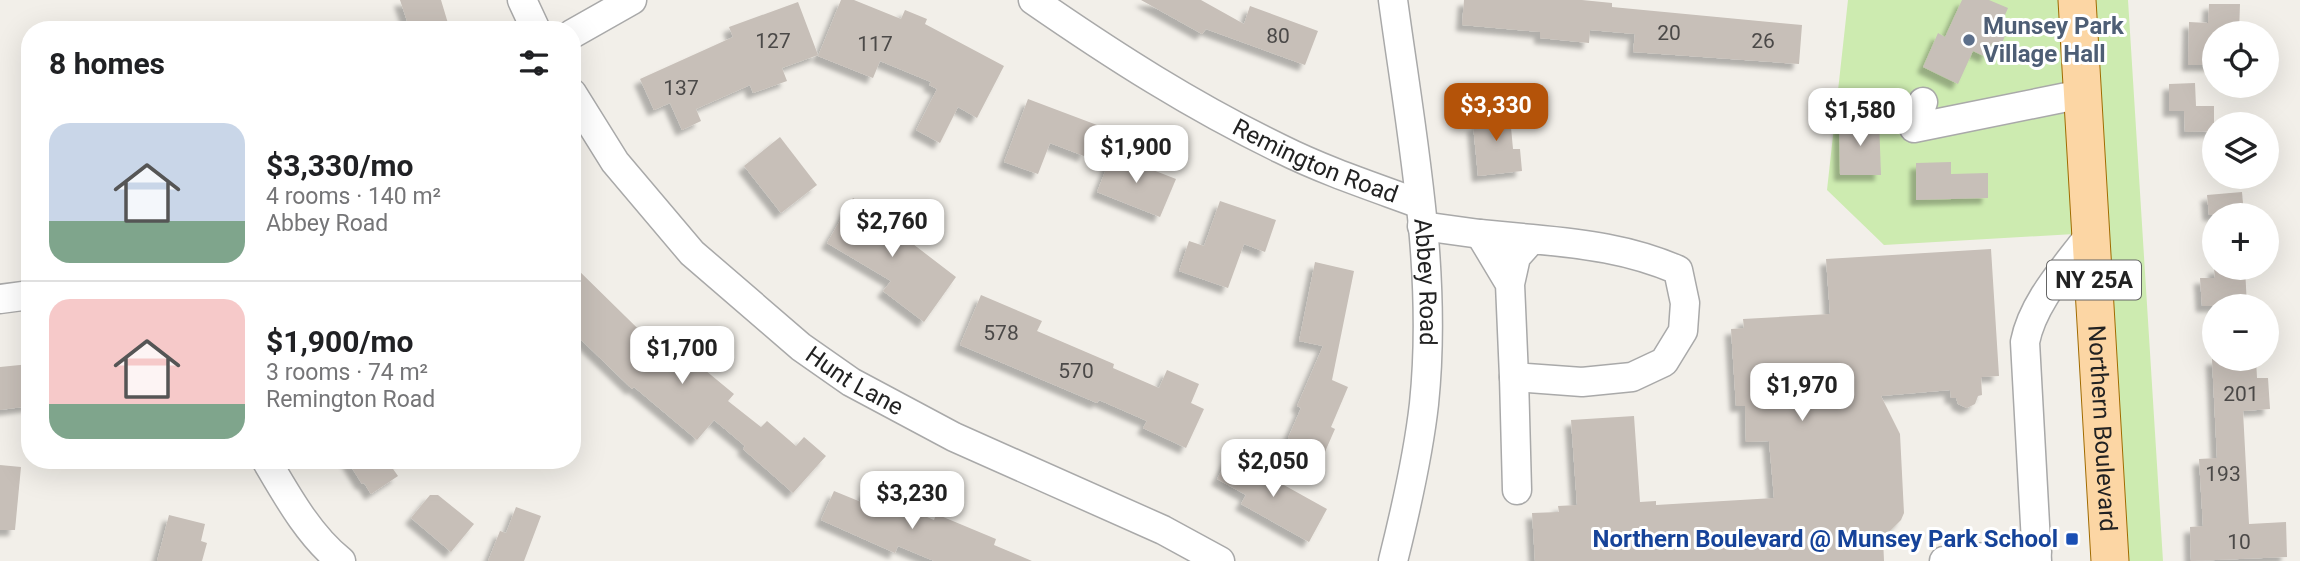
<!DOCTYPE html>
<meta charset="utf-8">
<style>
body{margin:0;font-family:Roboto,sans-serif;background:#f6f6f6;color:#202124;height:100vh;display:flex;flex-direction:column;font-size:26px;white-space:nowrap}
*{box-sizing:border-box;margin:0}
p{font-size:23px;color:#757577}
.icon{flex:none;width:38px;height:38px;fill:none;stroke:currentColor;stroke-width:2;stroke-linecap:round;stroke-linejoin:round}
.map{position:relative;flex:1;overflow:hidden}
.drawer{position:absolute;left:21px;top:21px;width:560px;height:448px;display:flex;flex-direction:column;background:#fff;border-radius:28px;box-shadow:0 7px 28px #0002}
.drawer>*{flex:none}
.fabs{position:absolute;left:2202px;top:21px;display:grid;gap:14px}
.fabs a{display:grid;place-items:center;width:77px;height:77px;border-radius:50%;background:#fff;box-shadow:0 7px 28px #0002;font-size:35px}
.price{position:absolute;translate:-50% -60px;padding:0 16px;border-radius:14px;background:#fff;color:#222;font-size:23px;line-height:46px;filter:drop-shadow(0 2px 4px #0008)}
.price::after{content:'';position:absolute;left:50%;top:42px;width:21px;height:16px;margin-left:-10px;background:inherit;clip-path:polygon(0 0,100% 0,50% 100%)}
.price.on{background:#b45309;color:#fff}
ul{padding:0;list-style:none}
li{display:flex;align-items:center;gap:21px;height:175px;padding:0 28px}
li+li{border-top:2px solid #e0e0e0}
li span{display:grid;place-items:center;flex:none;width:196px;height:140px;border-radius:21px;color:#555}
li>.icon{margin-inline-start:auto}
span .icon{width:84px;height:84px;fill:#fffc;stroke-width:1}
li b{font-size:30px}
h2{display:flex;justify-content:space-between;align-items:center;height:84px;padding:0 28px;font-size:30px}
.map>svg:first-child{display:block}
</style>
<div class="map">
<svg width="2300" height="561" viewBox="0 0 2300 561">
<defs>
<filter id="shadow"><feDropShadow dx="-6" dy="6" stdDeviation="2" flood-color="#0004"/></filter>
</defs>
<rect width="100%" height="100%" fill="#f2efe9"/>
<path fill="#cdebb0" d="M1848,0H2128L2163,561H2111L2091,233L1884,245L1827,190Z"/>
<g fill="#c7bfb8" filter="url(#shadow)">
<path d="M400,0H441L450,30H410Z"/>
<path d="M841,0H854L901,19L905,10L927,19L925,24L1004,66L977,118L958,107L940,143L916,130L937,89L929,85L931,82L880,61L873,78L818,56Z"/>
<path d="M1141,0H1201L1244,24L1250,6L1318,31L1305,65L1206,29L1202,34Z"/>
<path d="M1464,0H1582L1612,3V7L1802,25L1799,64L1633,52L1635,34L1590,30L1589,43L1540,38V32L1462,25Z"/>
<path d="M1962,0H1989L2008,8L2002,22L2010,25L2000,47L1992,43L1986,57L1973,51L1958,84L1923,67L1938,33L1945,37Z"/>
<path d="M798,2L818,55L782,68L787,81L753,93L750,85L696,109L701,121L682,130L670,103L654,110L640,79L733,37L729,27Z"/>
<path d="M2209,4H2240L2239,33H2214V65H2188L2189,22L2208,23Z"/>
<path d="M2195,83L2196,106H2214V131L2185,132L2184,111H2169V84Z"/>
<path d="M1028,99L1097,125L1084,156L1050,143L1038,174L1004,162Z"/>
<path d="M1509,106L1513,149H1520L1522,171L1478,176L1473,125H1479L1478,109Z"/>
<path d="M1839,120H1879L1881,175H1840Z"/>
<path d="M780,137L817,185L781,213L744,166Z"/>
<path d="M1112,154L1176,179L1160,217L1097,192Z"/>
<path d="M1951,162V174L1988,173V198L1916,200V163Z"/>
<path d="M2242,192L2244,215H2209L2207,195Z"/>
<path d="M853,198L899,225L896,231L956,277L924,322L883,291L891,281L827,243Z"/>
<path d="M1220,201L1276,220L1265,252L1244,244L1228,288L1179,271L1189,241L1204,246Z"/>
<path d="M1991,249L1999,376L1981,377L1982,395L1978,396L1975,404L1967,408L1958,404L1956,398H1951L1950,390L1881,396L1900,434L1904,513L1901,520L1883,538L1884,561H1535L1532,513L1559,512L1558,506L1577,505L1571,420L1634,416L1640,502L1656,501V505L1774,498L1769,441L1746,442L1745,406H1736L1731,329L1744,328L1743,319L1830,314L1826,259Z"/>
<path d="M1315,262L1354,271L1332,380L1348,387L1331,427L1335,429L1324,454L1288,438L1301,408L1297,406L1323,346L1299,341Z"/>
<path d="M572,264L678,368L688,356L734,394L728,401L761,427L767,421L796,446L804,437L826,456L793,493L743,449L745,446L714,420L697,440L634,387L632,389L572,331Z"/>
<path d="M2214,268H2245L2247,306H2202L2200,278H2215Z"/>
<path d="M981,295L1042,321L1037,331L1114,364L1113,368L1159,388L1167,370L1199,384L1191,403L1204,409L1186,448L1143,428L1147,421L1099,400L1097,403L960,345Z"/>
<path d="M2212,359H2256L2257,378H2268L2270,409L2243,411L2249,524L2286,522L2287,557L2191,561L2190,527L2203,526L2199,459L2217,458Z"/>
<path d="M30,364V406L0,410V367Z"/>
<path d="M1230,455L1327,509L1309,542L1241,504L1246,495L1217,479Z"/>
<path d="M347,460H401L391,466L398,476L371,494L364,483L362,484Z"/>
<path d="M0,465L21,467L15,530H0Z"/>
<path d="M866,490L934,520L936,514L996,539L994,545L1032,561H934L898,546L895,553L821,520L834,491L861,502Z"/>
<path d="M430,495H438L474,524L451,552L411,518Z"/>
<path d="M516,507L541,516L524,561H488L500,531L506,533Z"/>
<path d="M169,515L205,524L201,541L207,543L202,561H157Z"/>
</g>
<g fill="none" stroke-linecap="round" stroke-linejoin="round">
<g stroke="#a9a9a9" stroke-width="31">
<g id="minor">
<path d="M522,0L536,30"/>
<path id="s1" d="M1033,0C1114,56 1192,106 1281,149C1325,171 1374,187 1420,204"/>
<path id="s2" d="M1393,0C1411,133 1438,269 1424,404C1418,457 1406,509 1393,561"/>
<path d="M572,34L632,0"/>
<path id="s3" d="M572,93L615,162L692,253L801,347L851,382L954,437L1163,530L1220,561"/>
<path d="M1923,102L1914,128L2082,94"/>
<path d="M1422,226L1480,234"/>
<path d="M1510,284L1516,257L1532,239C1584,244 1629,249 1678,270L1685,303L1683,331L1664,362L1632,377L1582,382L1514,377L1510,284L1480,234L1532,239"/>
<path d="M0,299L30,295"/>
<path d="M1514,377L1517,490"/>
<path d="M266,460C286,494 309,536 341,561"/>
<path d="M1944,561L2037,552"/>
<path d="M2037,561L2025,342C2033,301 2067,266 2091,233"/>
</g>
</g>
<g stroke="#a06b00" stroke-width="39">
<g id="major">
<path id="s4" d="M2077,0L2110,561"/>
</g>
</g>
<use href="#minor" stroke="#fff" stroke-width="28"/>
<use href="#major" stroke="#fcd6a4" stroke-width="37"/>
</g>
<circle fill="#5c6f8a" stroke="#fff" stroke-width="2.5" cx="1969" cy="40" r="7"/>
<rect fill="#1a4fb4" stroke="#fff" stroke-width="2.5" x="2065" y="532" width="14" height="14" rx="3.5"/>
<g text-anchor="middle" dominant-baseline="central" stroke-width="6" stroke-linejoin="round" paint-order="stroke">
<g font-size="21" fill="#4b4948">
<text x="1669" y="33">20</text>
<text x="1278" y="36">80</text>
<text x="773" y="41">127</text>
<text x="1763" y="41">26</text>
<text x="875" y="44">117</text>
<text x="681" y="88">137</text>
<text x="1001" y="333">578</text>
<text x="1076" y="371">570</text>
<text x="2241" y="394">201</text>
<text x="2223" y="474">193</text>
<text x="2239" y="542">10</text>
</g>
<rect fill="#fff" stroke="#646464" stroke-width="2" x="2047" y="260.5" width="94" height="39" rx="5"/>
<g font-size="23" font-weight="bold" fill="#222">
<text x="2094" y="280">NY 25A</text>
</g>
<g font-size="24" font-weight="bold" fill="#4e5e75" stroke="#fff" text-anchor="start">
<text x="1983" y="26">Munsey Park<tspan x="1983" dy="28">Village Hall</tspan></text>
</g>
<g font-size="24" fill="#222" stroke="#fff">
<text stroke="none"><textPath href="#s1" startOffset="326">Remington Road</textPath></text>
<text stroke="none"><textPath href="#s2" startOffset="284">Abbey Road</textPath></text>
<text stroke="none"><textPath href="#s3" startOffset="408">Hunt Lane</textPath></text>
<text stroke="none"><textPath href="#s4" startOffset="429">Northern Boulevard</textPath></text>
</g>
<g font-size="24" font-weight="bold" fill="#164399" stroke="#fff" text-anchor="end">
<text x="2058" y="539">Northern Boulevard @ Munsey Park School</text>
</g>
</g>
</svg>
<div class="fabs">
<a><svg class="icon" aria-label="locate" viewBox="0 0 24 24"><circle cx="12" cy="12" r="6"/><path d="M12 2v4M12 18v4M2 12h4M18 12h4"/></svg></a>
<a><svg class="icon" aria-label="layers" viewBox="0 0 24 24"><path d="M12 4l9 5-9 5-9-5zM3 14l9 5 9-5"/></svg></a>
<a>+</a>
<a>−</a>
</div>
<b class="price on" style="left:1496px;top:143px">$3,330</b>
<b class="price" style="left:1860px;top:148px">$1,580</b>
<b class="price" style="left:1136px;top:185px">$1,900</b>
<b class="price" style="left:892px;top:259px">$2,760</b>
<b class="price" style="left:682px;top:386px">$1,700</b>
<b class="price" style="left:1802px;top:423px">$1,970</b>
<b class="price" style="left:1273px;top:499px">$2,050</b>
<b class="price" style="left:912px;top:531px">$3,230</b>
<section class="drawer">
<h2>8 homes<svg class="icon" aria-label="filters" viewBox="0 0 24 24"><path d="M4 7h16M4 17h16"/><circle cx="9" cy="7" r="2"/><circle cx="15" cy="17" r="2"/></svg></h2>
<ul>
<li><span style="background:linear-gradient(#c9d6e8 70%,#7fa58c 0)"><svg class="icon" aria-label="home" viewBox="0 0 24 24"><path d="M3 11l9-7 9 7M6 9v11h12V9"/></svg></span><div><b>$3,330/mo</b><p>4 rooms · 140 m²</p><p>Abbey Road</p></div></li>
<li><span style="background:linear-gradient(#f6c9c9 75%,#7fa58c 0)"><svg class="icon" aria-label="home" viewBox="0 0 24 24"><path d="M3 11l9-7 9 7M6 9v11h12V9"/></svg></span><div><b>$1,900/mo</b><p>3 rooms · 74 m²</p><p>Remington Road</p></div></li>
</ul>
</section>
</div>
